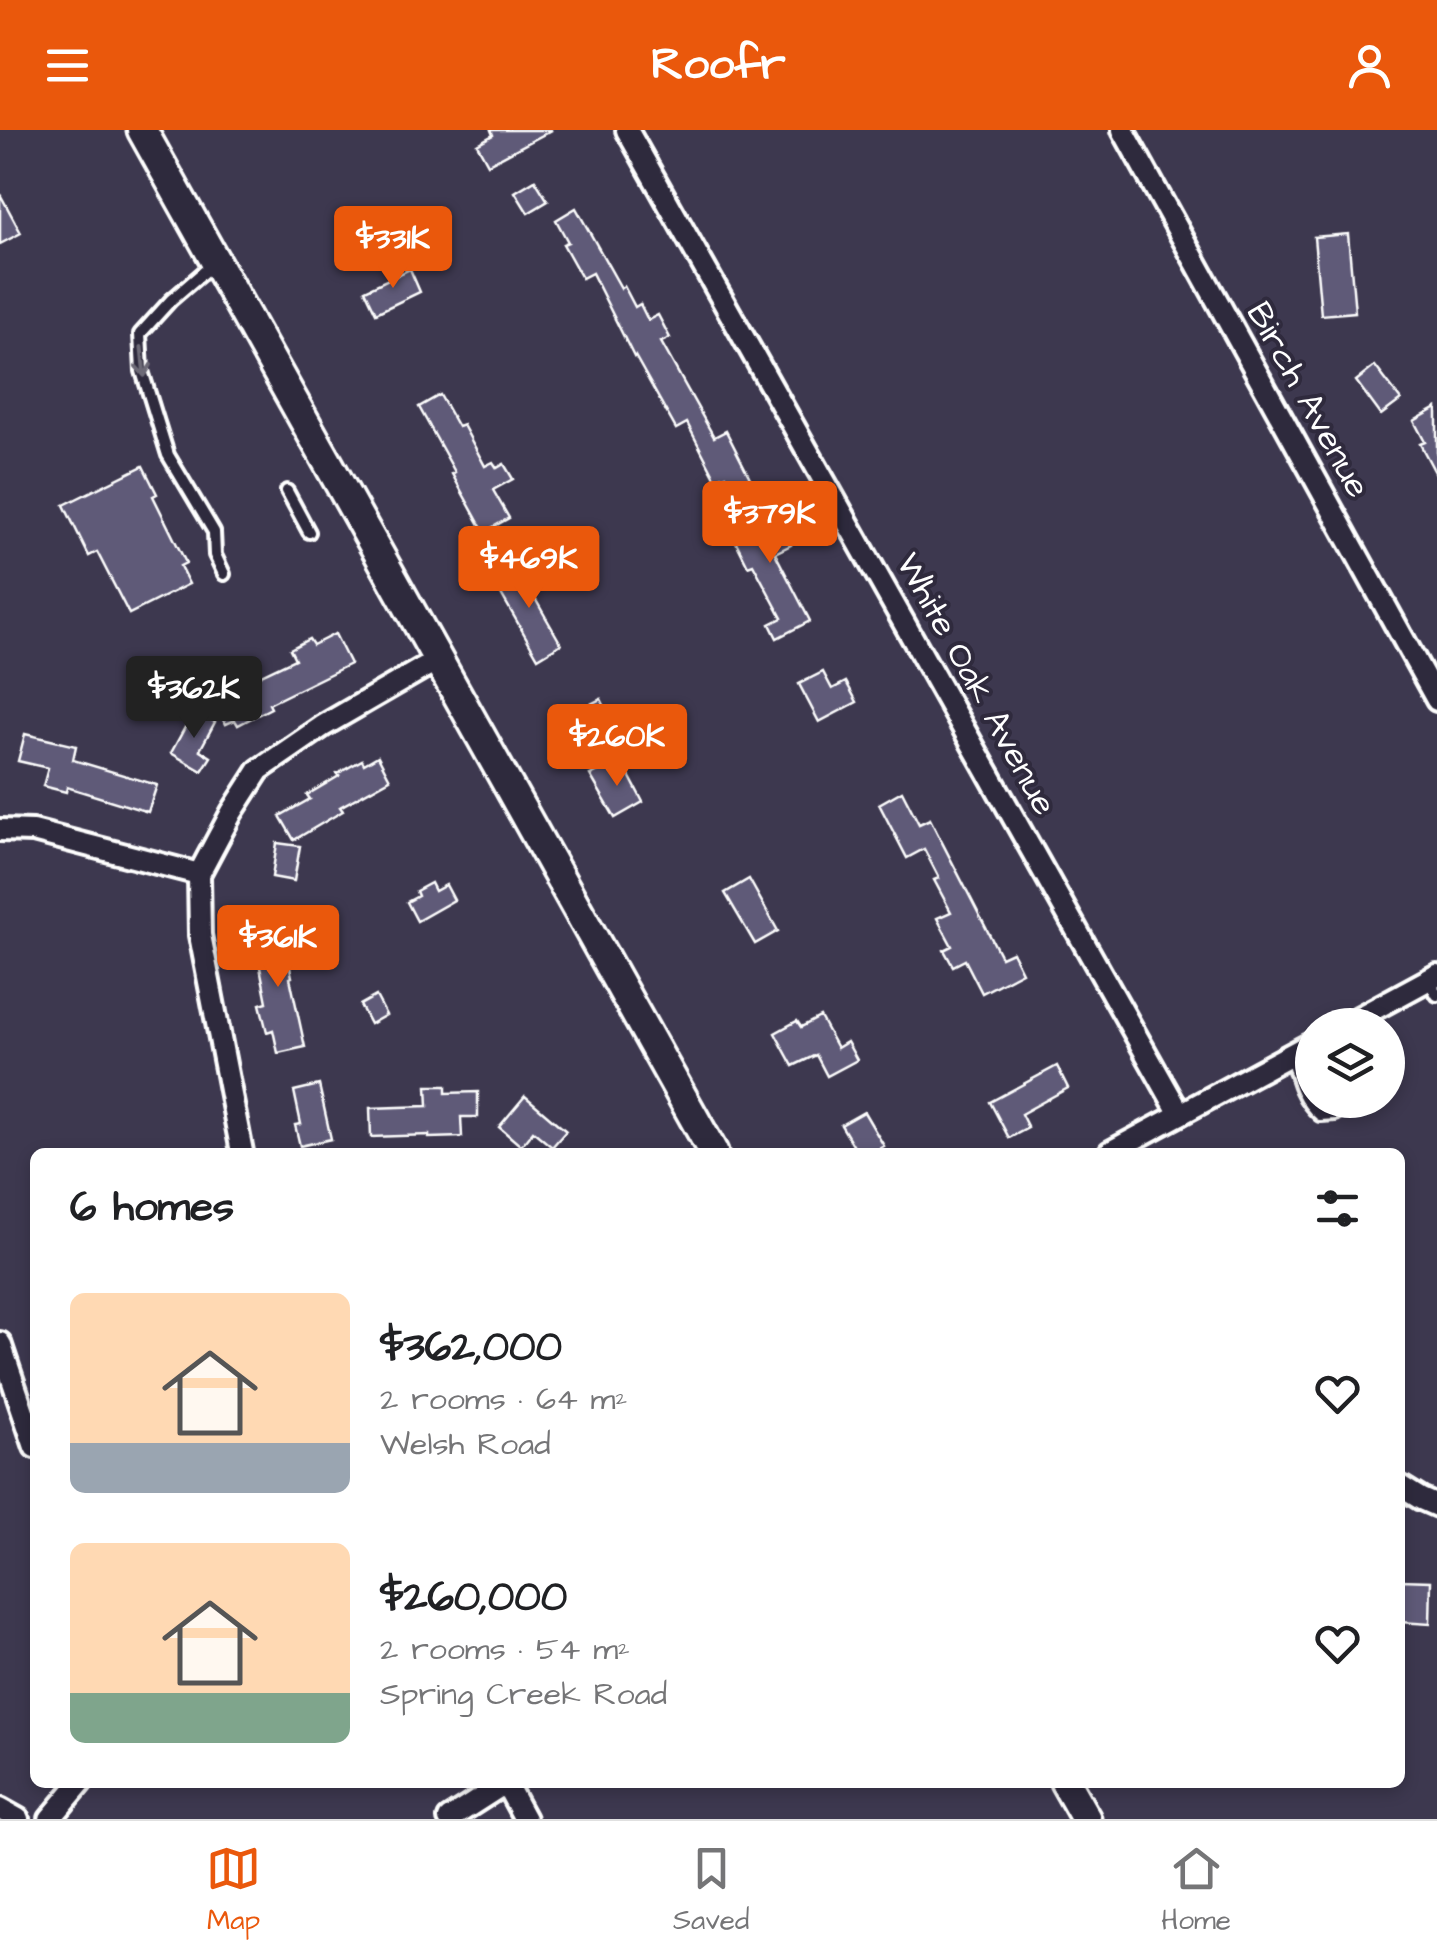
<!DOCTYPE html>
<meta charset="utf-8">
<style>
body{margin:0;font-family:"Architects Daughter",sans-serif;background:#f6f6f6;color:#202124;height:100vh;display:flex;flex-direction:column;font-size:38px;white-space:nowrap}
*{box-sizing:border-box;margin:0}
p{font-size:32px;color:#757577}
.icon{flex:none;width:55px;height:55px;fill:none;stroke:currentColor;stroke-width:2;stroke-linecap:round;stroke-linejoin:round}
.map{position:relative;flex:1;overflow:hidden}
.details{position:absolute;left:30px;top:1018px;width:1375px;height:640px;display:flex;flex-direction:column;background:#fff;border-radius:15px;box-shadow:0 5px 15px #0003}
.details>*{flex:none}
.tools{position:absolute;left:1295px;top:878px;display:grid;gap:20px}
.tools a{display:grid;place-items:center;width:110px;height:110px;border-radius:50%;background:#fff;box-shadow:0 5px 15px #0003;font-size:50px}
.price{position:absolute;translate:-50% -85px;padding:0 22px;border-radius:10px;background:#ea580c;color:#fff;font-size:32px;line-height:65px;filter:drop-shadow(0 2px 5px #0008)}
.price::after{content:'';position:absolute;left:50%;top:60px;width:30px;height:22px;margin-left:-15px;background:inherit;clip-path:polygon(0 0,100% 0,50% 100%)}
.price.selected{background:#222;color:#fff}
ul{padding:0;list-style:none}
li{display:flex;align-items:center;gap:30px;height:250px;padding:0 40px}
li span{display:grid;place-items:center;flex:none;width:280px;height:200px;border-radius:15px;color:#555}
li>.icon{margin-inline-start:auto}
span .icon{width:120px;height:120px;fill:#fffc;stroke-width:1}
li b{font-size:42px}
h2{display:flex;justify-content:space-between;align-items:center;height:120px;padding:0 40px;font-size:42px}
header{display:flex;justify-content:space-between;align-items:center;height:130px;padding:0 40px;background:#ea580c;color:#fff;font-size:45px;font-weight:700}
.menu{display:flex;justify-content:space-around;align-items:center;height:140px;border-top:2px solid #e0e0e0;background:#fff;font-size:28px;color:#757577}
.menu a{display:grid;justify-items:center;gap:5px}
.menu .selected{color:#ea580c}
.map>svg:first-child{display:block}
</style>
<header><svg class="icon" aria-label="menu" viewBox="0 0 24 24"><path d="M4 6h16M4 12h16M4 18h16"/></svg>Roofr<svg class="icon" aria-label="person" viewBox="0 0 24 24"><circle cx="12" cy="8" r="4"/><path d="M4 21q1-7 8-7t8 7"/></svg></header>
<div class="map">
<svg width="1437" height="1689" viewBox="0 0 1437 1689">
<rect width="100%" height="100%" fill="#3d384f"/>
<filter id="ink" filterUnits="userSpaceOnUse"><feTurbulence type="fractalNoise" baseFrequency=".01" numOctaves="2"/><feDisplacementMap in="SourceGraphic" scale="20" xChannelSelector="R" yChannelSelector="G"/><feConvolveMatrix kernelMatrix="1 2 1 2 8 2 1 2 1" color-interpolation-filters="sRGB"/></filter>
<g filter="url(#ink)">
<g fill="#5f5a78" stroke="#fff" stroke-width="2.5">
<path d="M491,0H552L488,34L477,14L493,5Z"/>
<path d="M535,50L548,71L528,83L515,62Z"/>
<path d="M0,64L21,103L0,114Z"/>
<path d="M576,78L621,158L624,156L635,177L640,174L648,190L658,185L670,208L661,212L714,307L726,301L750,348L732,357L726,345L716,349L687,293L676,299L635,226L634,227L592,143L582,148L563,114L568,112L556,90Z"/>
<path d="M1348,104L1355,182L1321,185L1314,107Z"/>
<path d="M410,139L420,162L376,183L365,160Z"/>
<path d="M1375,236L1401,270L1381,285L1356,251Z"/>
<path d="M440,265L458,297L463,295L485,336L493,332L497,338L504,334L513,349L493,360L509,388L484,402L452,344L455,342L419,277Z"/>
<path d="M1437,278V346L1420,314L1425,312L1414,291Z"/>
<path d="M143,336L157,364L153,366L186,433L180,436L189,454L129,484L97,422L89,426L64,375Z"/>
<path d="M751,368L761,386L767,383L777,403L784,400L791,415L775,423L810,491L777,508L770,494L782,488L753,434L748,436L732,404L747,397L736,376Z"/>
<path d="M528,437L541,460L533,465L561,514L538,528L496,455Z"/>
<path d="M335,504L350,534L269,574L271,578L238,595L235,590L226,594L213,568L295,529L290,519L309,509L313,515Z"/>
<path d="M823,542L832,559L846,552L857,572L819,592L799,554Z"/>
<path d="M601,569L612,591L595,599L599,607L581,616L566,586Z"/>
<path d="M194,581L215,592L200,620L211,627L202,641L171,623Z"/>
<path d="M25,604L76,616L73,630L157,655L148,682L67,657L66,662L43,656L48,638L18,631Z"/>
<path d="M378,626L390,649L340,677L343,681L294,710L280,686L310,669L307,665L339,646L337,644L362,630L364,634Z"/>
<path d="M621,630L643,672L615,688L590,645Z"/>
<path d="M902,661L919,694L930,689L1001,827L1012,822L1022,842L982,863L965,830L953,836L944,820L952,816L937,788L951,782L934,750L939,748L924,719L907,728L879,674Z"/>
<path d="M277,713L300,716L294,751L272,747Z"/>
<path d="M749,749L778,801L755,814L725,763Z"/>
<path d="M431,753L435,761L446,755L454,770L417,791L407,772L418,766L416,761Z"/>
<path d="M282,797L292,847L290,848L305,917L278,923L273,900L267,902L260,874L267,872L253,802Z"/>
<path d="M376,866L386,885L370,894L360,875Z"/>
<path d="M820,887L837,918L847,912L857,930L827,946L816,925L793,936L775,903L797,891L801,897Z"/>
<path d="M1057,936L1068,958L1021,984L1028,998L1009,1008L990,972Z"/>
<path d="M319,955L331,1009L300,1016L295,995L301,994L294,961Z"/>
<path d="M427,956H446V963L478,962V987H461L462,1007L429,1008V1005L371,1007L370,978L428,976Z"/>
<path d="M525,966L566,1001L552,1017L533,1001L521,1016L499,997Z"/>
<path d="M864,982L884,1016L873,1022H857L841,995Z"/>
<path d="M1400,1450L1431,1451L1430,1494L1400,1492Z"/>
</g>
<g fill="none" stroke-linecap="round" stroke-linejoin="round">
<g stroke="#fff" stroke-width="18">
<g id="service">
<path d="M214,133L171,170L140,204L142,241L168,325L214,402L215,425L224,444"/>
<path d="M287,361L309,402"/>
<path d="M1429,850L1437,865"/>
<path d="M1291,925C1297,948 1301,969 1320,985L1335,984L1349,970"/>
</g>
</g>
<g stroke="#fff" stroke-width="28">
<g id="minor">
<path d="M627,0L1180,984"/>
<path d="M1123,0L1437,570"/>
<path d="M0,700L33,701L199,744"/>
<path d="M1345,895L1437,845"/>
<path d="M242,1022L200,805L199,744L232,682L259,640L323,596L437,530"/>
<path d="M1110,1022L1312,913"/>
<path d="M0,1213L35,1317"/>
<path d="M1400,1356L1421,1369L1437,1376"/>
<path d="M505,1652L525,1689"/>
<path d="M0,1679L18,1689"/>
<path d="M50,1689L81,1652"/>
<path d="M449,1689L505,1653"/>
</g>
</g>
<g stroke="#fff" stroke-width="35">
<g id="secondary">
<path d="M142,0L713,1022"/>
<path d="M1065,1652L1086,1689"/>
</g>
</g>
<use href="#service" stroke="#2f2a3d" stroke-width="10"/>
<use href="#minor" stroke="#2f2a3d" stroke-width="20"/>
<use href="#secondary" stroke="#2f2a3d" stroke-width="28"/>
</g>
<defs><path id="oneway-shaft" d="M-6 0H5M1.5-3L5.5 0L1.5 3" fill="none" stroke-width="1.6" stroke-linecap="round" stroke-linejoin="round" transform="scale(2.5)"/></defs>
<use stroke="#6d6a77" href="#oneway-shaft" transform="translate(143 232) rotate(84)"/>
</g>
<g text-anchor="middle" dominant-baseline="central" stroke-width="8" stroke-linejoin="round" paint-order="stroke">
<g font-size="35" fill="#fff" stroke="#2f2a3d">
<text transform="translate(1308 270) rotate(61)">Birch Avenue</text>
<text transform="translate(976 554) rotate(61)">White Oak Avenue</text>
</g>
</g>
</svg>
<div class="tools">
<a><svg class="icon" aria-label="layers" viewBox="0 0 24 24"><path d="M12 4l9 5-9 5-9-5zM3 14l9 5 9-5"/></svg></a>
</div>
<b class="price" style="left:393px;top:161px">$331K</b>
<b class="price" style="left:770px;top:436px">$379K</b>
<b class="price" style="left:529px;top:481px">$469K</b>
<b class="price selected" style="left:194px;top:611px">$362K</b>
<b class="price" style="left:617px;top:659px">$260K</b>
<b class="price" style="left:278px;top:860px">$361K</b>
<section class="details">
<h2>6 homes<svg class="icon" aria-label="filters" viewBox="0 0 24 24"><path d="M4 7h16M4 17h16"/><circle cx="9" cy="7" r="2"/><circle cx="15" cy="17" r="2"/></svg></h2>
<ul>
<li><span style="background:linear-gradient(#ffd9b3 75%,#9aa5b1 0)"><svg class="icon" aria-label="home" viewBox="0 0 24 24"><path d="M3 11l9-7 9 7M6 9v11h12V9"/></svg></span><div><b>$362,000</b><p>2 rooms · 64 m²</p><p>Welsh Road</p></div><svg class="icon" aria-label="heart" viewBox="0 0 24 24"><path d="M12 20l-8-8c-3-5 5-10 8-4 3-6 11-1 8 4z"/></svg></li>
<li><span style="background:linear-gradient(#ffd9b3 75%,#7fa58c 0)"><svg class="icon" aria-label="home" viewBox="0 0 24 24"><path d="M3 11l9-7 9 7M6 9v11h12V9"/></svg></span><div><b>$260,000</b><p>2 rooms · 54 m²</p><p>Spring Creek Road</p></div><svg class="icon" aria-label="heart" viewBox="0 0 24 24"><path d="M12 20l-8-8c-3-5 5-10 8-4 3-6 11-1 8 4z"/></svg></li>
</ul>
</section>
</div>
<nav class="menu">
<a class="selected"><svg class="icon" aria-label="map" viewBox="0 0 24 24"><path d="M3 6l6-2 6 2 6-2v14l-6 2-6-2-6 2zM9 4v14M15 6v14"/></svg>Map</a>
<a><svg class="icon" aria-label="saved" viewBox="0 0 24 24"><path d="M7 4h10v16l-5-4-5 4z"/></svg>Saved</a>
<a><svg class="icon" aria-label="home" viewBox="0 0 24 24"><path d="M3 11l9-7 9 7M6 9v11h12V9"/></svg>Home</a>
</nav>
